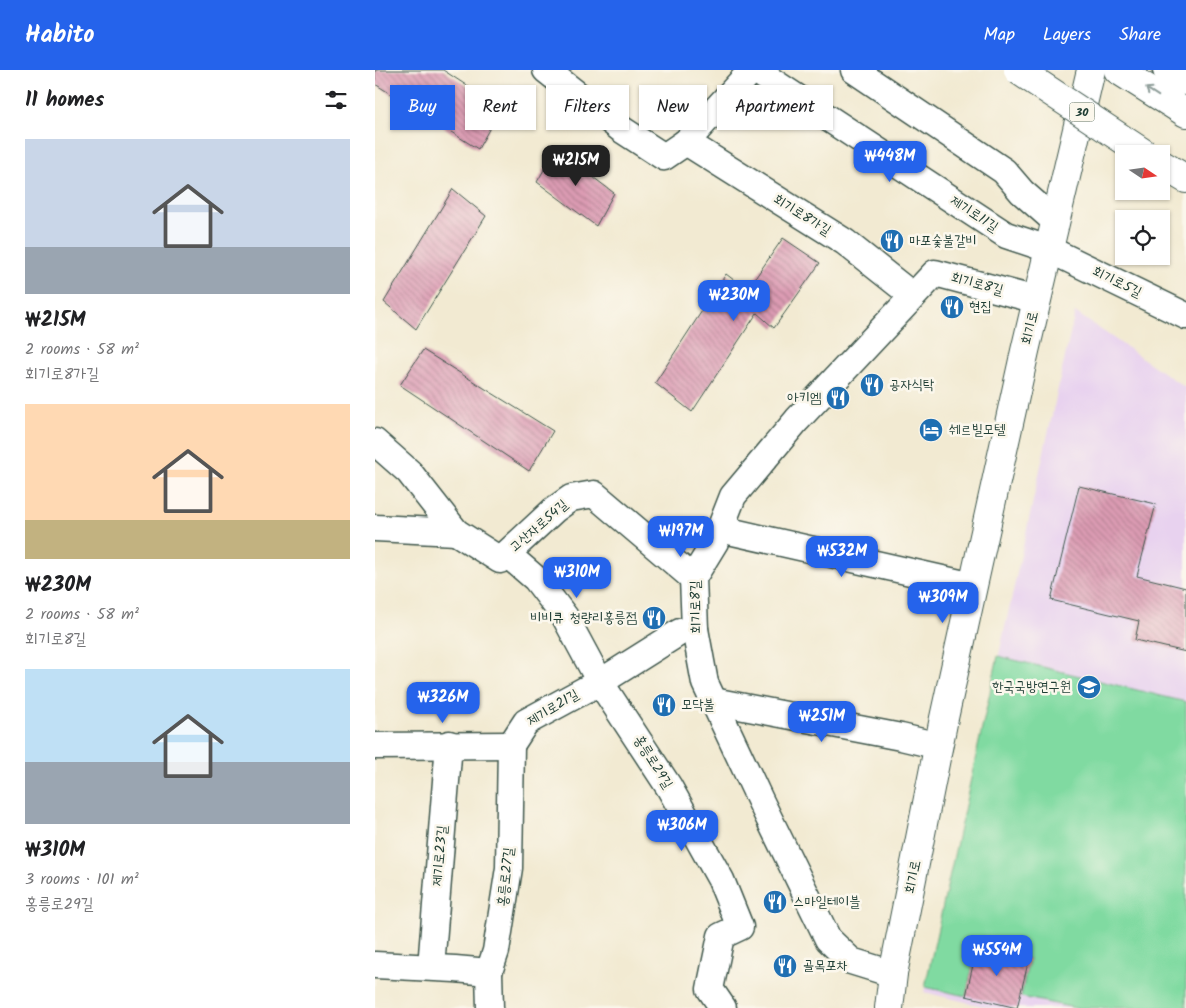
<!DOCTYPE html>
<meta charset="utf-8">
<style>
body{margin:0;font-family:Kalam,"Poor Story",sans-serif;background:#f2f2f2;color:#202124;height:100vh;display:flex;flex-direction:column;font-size:19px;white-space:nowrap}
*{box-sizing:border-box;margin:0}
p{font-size:16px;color:#757577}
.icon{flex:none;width:28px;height:28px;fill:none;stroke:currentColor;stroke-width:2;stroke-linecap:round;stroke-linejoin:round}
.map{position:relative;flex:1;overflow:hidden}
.sheet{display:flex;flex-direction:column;background:#fff;width:375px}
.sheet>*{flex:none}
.banner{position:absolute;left:15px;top:15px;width:475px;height:45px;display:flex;gap:10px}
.needle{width:32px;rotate:103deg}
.controls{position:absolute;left:740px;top:75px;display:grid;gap:10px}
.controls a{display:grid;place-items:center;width:55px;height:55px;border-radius:0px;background:#fff;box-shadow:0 1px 4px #0004;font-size:25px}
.price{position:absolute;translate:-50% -42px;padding:0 11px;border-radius:10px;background:#2563eb;color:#fff;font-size:16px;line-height:32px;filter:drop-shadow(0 1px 2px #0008)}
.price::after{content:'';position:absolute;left:50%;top:30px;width:15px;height:11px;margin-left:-8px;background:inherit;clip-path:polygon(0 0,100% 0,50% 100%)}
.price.selected{background:#222;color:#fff}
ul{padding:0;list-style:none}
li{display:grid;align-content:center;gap:10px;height:265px;padding:0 25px}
li span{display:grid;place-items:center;height:155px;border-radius:0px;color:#555}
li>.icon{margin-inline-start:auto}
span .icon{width:90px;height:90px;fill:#fffc;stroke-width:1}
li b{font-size:21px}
h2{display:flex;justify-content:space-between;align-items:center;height:60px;padding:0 25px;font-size:21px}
.chip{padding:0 18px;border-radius:0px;background:#fff;box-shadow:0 1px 4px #0004;font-size:18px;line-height:45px}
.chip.selected{background:#2563eb;color:#fff}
header{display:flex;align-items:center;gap:30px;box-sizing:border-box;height:70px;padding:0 25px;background:#2563eb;color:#fff}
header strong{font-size:24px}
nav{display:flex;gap:28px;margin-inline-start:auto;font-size:18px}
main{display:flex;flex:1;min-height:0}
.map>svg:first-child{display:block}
</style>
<header>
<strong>Habito</strong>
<nav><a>Map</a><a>Layers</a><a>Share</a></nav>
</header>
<main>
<section class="sheet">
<h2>11 homes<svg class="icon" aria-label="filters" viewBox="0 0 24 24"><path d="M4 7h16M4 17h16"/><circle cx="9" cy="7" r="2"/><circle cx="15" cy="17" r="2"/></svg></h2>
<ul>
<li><span style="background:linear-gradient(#c9d6e8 70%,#9aa5b1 0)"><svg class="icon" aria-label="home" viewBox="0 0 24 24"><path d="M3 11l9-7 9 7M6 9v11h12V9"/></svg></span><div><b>₩215M</b><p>2 rooms · 58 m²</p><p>회기로8가길</p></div></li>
<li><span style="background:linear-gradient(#ffd9b3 75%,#c2b280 0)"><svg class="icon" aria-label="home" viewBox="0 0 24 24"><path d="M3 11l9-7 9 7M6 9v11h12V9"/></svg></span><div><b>₩230M</b><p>2 rooms · 58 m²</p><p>회기로8길</p></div></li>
<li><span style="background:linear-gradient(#bfe0f5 60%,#9aa5b1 0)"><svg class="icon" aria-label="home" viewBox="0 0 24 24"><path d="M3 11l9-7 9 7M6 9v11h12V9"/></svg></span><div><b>₩310M</b><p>3 rooms · 101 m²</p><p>홍릉로29길</p></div></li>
</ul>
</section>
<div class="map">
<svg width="811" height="938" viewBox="0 0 811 938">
<defs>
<pattern id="building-back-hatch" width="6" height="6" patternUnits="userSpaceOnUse" patternTransform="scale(1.25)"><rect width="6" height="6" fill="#dc9bb3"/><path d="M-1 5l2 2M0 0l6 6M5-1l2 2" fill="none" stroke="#b28092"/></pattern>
</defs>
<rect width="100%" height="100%" fill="#fbf7ec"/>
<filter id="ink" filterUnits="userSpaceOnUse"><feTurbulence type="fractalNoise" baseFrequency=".02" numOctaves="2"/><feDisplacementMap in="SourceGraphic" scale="10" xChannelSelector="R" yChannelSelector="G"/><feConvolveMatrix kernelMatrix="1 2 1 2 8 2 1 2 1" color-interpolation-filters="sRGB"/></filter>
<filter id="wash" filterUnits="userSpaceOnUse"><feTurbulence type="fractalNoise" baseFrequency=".0096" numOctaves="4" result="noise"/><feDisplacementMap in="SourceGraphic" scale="20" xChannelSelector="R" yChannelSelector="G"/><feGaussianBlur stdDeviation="1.12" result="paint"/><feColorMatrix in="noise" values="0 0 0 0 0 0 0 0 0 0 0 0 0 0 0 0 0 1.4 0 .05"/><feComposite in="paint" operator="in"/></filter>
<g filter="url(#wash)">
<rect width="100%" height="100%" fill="#f2ead2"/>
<path fill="#e8d2ef" d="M700,242L811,318V938H616L549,922Z"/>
<path fill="#80daa1" stroke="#508c6a" d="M623,586L811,632V938H700L646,927L654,889L602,877L591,926L550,917Z"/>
<path fill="#f2ead2" d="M595,0H697L811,72V109L670,17L661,43Z"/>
<g id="blocks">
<g fill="url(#building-back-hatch)">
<path d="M0,0H68L126,38L103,79L0,14Z"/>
<path d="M181,79L239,123L221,156L162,112Z"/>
<path d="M78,119L111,146L41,259L9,232Z"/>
<path d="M408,168L445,193L399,258L382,243L317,342L280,313L351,204L372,220Z"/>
<path d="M48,280L178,361L154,401L25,315Z"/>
<path d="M704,416L781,434L762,506L811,518V582L760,570L764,551L676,530Z"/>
<path d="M602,877L654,889L642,938L591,926Z"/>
</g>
</g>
</g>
<g filter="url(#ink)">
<use href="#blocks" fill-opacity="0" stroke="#3f574c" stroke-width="1"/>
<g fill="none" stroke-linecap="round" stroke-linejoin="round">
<g stroke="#3f574c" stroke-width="29">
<g id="minor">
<path d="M171,0L246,59L289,87L311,72L377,0"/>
<path d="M380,0L631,165L673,179L811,246"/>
<path d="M479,0L629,101L647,122L680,151"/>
<path d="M791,0L811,12"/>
<path d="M311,72L470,172L538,226"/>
<path d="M0,372L34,402L81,462L125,490L179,440L196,428L219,424L318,508"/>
<path d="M0,458L81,462"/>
<path d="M345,459L598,516"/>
<path d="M132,484L161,509L190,547L225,612L294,717L346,810L365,857L346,866L335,919L348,938"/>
<path d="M338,631L526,667L564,676"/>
<path d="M136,675L151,652L232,608L305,562L320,559"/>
<path d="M0,676L136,675"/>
<path d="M0,895L80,899L114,902"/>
<path d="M56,897L74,674"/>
<path d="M518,904L476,891L453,869L386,732L330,613L320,559L318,508L340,472L358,426L422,350L560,203L662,230"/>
<path d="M115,938L114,902L121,881L134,798L136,675"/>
</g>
</g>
<g stroke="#3f574c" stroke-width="30">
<path id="major" d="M514,938L518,904L569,648L598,516L650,281L716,0"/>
</g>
<g stroke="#3f574c" stroke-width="30">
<g id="highway">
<path d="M743,0L811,43"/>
<path d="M786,94L811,109"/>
</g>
</g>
<use href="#minor" stroke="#fff" stroke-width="26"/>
<use href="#major" stroke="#fff" stroke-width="28"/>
<use href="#highway" stroke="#fff" stroke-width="28"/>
<g stroke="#3f574c" stroke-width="30" stroke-linecap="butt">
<path id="highway-bridge" d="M643,0L770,84"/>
</g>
<use href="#highway-bridge" stroke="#fff" stroke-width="28"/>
</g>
<defs><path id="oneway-shaft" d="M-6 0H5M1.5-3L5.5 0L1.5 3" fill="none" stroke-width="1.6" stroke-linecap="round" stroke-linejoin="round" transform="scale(1.25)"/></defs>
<use stroke="#8f9e9a" href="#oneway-shaft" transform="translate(777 22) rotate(-147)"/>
</g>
<defs>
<g id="restaurant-disc" transform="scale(1.25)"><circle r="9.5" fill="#1f6fb2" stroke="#fbf7ec"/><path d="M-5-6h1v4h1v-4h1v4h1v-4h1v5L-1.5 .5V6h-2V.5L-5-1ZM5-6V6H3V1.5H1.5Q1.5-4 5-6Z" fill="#fff"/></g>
<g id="hotel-disc" transform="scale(1.25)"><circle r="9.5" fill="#1f6fb2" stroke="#fbf7ec"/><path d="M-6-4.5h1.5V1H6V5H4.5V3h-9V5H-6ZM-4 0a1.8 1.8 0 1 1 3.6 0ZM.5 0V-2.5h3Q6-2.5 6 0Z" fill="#fff"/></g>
<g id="university-disc" transform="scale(1.25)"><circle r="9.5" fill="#1f6fb2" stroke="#fbf7ec"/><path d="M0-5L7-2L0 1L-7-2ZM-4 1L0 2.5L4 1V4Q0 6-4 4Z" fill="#fff"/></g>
</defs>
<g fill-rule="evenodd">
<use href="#restaurant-disc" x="517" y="171"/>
<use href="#restaurant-disc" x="577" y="237"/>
<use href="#restaurant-disc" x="497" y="315"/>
<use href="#restaurant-disc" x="463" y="328"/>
<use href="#hotel-disc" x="556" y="360"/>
<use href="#restaurant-disc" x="279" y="548"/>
<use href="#university-disc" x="714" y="617"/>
<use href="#restaurant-disc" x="289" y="635"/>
<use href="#restaurant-disc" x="400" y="832"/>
<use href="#restaurant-disc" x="410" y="896"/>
</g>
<g text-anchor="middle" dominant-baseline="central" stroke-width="5" stroke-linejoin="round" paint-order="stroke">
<rect fill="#fbf7ec" stroke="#61756b" stroke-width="1" x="694.5" y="32.5" width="25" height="19" rx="4"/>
<g font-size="12" font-weight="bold" fill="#1f3d34">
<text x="707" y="42">30</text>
</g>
<g font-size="14" fill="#1f3d34" stroke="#fbf7ec">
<text transform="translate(599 144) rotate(33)">제기로11길</text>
<text transform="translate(427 145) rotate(32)">회기로8가길</text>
<text transform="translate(742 212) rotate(26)">회기로5길</text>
<text transform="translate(602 214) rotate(15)">회기로8길</text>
<text transform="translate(655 258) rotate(-77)">회기로</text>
<text transform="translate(164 456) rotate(-41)">고산자로54길</text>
<text transform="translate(321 537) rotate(-91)">회기로8길</text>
<text transform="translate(178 638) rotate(-31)">제기로21길</text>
<text transform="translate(278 692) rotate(58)">홍릉로29길</text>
<text transform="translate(65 786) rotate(-85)">제기로23길</text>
<text transform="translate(131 807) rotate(-84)">홍릉로27길</text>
<text transform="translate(538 807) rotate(-78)">회기로</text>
</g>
<g font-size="14" fill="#1f3d34" stroke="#fbf7ec" text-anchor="start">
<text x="534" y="171">마포숯불갈비</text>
<text x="594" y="237">현집</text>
<text x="514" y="315">공자식탁</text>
<text x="446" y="328" text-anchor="end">아키엠</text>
<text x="574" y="360">쉐르빌모텔</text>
<text x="262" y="548" text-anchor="end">비비큐 청량리홍릉점</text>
<text x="696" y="617" text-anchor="end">한국국방연구원</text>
<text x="306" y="635">모닥불</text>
<text x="418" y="832">스마일테이블</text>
<text x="428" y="896">골목포차</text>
</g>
</g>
</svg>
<div class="controls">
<a><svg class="needle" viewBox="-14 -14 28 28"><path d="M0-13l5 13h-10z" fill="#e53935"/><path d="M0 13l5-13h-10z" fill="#757577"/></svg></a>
<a><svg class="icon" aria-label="locate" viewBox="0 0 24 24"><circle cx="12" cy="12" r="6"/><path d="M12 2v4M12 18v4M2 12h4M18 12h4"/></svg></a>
</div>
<b class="price" style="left:515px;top:113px">₩448M</b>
<b class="price selected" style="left:201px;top:117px">₩215M</b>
<b class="price" style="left:359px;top:252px">₩230M</b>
<b class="price" style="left:306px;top:488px">₩197M</b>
<b class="price" style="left:467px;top:508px">₩532M</b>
<b class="price" style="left:202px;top:529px">₩310M</b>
<b class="price" style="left:568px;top:554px">₩309M</b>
<b class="price" style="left:68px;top:654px">₩326M</b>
<b class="price" style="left:447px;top:673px">₩251M</b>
<b class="price" style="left:307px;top:782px">₩306M</b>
<b class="price" style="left:622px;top:907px">₩554M</b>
<div class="banner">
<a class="chip selected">Buy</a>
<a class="chip">Rent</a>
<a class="chip">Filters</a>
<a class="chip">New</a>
<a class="chip">Apartment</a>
</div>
</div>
</main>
